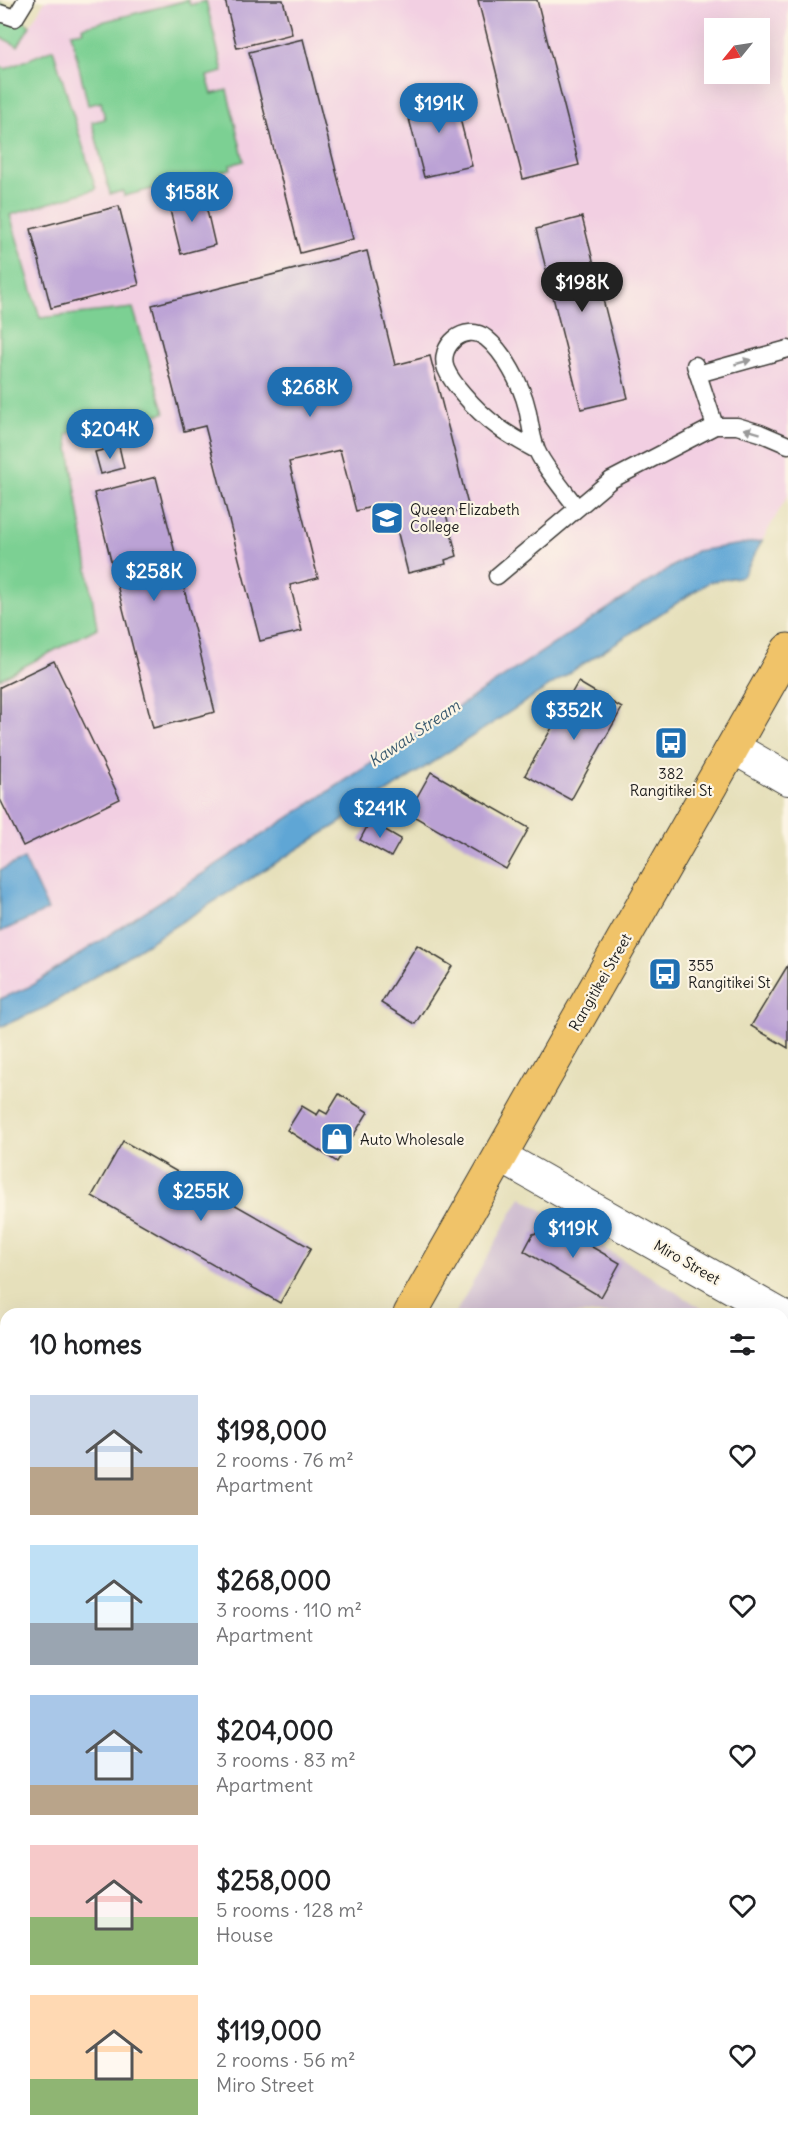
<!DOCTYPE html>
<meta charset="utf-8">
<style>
body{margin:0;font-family:Delius,sans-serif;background:#f2f2f2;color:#202124;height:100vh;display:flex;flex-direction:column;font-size:22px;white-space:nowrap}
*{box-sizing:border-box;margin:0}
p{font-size:20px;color:#757577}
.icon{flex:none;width:33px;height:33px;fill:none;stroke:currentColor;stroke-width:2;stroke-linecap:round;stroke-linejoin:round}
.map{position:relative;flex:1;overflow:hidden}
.panel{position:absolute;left:0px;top:1308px;width:789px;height:836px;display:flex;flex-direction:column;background:#fff;border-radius:18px 18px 0 0;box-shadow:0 6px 24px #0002}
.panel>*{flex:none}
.needle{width:39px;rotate:240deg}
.fabs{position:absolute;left:704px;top:18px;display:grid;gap:12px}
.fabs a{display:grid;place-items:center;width:66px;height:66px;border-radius:0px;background:#fff;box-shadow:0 6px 24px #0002;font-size:30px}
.price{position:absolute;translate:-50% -51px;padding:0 14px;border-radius:21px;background:#1f6fb2;color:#fff;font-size:20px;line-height:39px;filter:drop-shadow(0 2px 3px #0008)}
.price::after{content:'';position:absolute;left:50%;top:36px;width:18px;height:14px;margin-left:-9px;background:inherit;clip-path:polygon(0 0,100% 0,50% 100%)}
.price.active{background:#222;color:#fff}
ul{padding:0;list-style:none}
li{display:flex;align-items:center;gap:18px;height:150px;padding:0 30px}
li span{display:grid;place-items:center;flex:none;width:168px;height:120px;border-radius:0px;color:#555}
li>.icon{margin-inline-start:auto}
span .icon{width:72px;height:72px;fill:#fffc;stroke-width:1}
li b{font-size:26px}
h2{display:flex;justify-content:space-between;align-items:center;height:72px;padding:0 30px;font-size:26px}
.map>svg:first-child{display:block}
</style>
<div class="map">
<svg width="788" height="2143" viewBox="0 0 788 2143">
<rect width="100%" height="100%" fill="#fcf5e5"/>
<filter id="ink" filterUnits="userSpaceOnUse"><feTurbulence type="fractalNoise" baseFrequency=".0167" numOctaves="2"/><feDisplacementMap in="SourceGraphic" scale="12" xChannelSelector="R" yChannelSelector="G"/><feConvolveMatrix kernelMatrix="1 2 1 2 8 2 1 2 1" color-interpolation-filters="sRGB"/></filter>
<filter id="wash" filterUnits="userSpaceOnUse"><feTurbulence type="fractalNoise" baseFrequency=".008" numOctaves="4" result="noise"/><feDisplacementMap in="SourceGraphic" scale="24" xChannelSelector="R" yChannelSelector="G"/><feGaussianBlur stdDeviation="1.35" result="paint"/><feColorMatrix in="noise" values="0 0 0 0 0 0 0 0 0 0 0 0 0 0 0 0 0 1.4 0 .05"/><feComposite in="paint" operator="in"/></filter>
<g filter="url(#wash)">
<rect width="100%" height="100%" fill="#e6e0bb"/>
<g fill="#f2cfe2" fill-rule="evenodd">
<path d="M45,0H788V495L762,541L696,551L31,986L0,999V37L18,46ZM714,28H759V74H714Z"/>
<path d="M31,2138H206L202,2143H28Z"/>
</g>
<g fill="#cfbdd0">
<path d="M521,1197L703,1309L700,1314H455Z"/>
<path d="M783,1595L788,1598V2134L783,2131Z"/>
<path d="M0,1668L6,1671V1877L0,1888Z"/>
</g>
<g fill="#7cd093" stroke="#4c7658" stroke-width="1.5">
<path d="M188,0L190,5L206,1L223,72L207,76L212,94L227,90L244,161L230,165L231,169L124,196L123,191L110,194L92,122L105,119L101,102L88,105L71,33L83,31L82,27Z"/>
<path d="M0,2L30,26L18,46L0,37Z"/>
<path d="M53,49L96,189L10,215L40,318L133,308L165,413L67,434L97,628L0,679V66L6,69Z"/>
</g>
<g fill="#5ea6d5" stroke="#3d6178" stroke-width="1.5">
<path d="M762,541L743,576L709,582L341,822L46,1007L0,1027V999L31,986L696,551Z"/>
<path d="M24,859L48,910L0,932V870Z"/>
</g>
<g id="blocks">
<g fill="#bba2d5">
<path d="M225,0H283L292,34L237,48Z"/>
<path d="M478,0H537L579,165L523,179Z"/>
<path d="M303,39L353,239L300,253L249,52Z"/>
<path d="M453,91L472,166L424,177L405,103Z"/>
<path d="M203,193L215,245L181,254L168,202Z"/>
<path d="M119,206L139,285L51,308L31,229Z"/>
<path d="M582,217L628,398L581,409L536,229Z"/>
<path d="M367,251L395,365L430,356L469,509L446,514L457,556L445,560L446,564L408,573L390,502L356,511L340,450L289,462L318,578L290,585L302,631L260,641L205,426L184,431L152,305Z"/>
<path d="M119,446L124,468L101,474L95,452Z"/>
<path d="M156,477L215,712L153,728L94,493Z"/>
<path d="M54,661L120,799L23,846L0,799V687Z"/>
<path d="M578,682L622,708L571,800L525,775Z"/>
<path d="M431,772L529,828L506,869L408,813Z"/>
<path d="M370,821L401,839L391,857L360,840Z"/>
<path d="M417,945L452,966L415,1024L381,1003Z"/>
<path d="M788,965V1048L751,1026Z"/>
<path d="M339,1094L368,1112L337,1162L287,1130L302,1106L317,1115L320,1110L327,1114Z"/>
<path d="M123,1141L311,1248L280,1303L92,1196Z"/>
<path d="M559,1228L620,1263L601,1297L524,1251L533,1234Z"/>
<path d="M783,1420L788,1423V1498L783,1507Z"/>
<path d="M788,1508V1543L783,1539V1515Z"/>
<path d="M0,1682L6,1686V1810L0,1807Z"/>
<path d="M783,1711L788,1714V1773L783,1782Z"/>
<path d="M783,1912L788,1915V2053L787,2052L783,2059Z"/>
<path d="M351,2138H429L426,2143H348Z"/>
</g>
</g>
</g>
<g filter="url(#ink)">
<use href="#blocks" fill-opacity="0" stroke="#3a3934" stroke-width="1.5"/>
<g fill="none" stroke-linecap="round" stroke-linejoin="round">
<g stroke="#3a3934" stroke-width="19">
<g id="lane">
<path d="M0,13L15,18L26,0"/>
<path d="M695,365L715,426"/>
<path d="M698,374L788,349"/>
<path d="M536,450C506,434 486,421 464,395C457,387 450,379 446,369C437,346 465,322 486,338C504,352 522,386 527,408C530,421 531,435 536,448C540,462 567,494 577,508"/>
<path d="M497,576L611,480L715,426H737L760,433L788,445"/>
</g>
</g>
<g stroke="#3a3934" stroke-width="34">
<g id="street">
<path d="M734,748L788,779"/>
<path d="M500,1156L779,1314"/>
<path d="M705,2138L714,2143"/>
</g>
</g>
<g stroke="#3a3934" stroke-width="35">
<g id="highway">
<path d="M410,1314L788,650"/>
<path d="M0,2020L6,2009"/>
</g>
</g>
<use href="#lane" stroke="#fff" stroke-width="16"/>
<use href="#street" stroke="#fff" stroke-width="32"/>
<use href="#highway" stroke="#f0c369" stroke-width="33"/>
</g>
<defs><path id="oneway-solid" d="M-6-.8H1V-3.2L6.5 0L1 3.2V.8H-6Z" transform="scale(1.5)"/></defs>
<g fill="#999">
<use href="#oneway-solid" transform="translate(743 362) rotate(-16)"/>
<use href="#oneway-solid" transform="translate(752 431) rotate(-163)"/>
</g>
</g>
<defs>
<g id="school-square" transform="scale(1.725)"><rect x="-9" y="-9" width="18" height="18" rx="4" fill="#1f6fb2" stroke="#fcf5e5"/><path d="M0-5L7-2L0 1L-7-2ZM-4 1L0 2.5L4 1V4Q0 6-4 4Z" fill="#fff"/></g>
<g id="bus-square" transform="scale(1.725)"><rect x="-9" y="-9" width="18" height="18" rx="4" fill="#1f6fb2" stroke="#fcf5e5"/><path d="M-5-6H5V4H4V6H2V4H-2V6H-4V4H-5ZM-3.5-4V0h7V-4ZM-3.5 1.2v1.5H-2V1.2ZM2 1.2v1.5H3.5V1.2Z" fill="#fff"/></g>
<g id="shop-square" transform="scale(1.725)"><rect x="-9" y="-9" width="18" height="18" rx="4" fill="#1f6fb2" stroke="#fcf5e5"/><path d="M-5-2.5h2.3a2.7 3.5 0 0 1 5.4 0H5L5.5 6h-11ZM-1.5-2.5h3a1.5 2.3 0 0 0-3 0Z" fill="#fff"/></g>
</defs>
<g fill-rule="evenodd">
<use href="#school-square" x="387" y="518"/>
<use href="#bus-square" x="671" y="743"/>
<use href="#bus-square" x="665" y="974"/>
<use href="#shop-square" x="337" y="1139"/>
</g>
<g text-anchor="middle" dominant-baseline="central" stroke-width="4.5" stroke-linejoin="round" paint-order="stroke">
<g font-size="15" fill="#1c1c1c" stroke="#fcf5e5" text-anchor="start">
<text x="410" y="509">Queen Elizabeth<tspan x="410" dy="17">College</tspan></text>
<text x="671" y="773" text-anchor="middle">382<tspan x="671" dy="17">Rangitikei St</tspan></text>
<text x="688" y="965">355<tspan x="688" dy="17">Rangitikei St</tspan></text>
<text x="360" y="1139">Auto Wholesale</text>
</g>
<g font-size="15" fill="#1c1c1c" stroke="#fcf5e5">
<text transform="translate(600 982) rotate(-60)">Rangitikei Street</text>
<text transform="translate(687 1262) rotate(30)">Miro Street</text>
</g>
<g font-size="16" font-style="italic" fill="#3a5a6f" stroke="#fcf5e5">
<text transform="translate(414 733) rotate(-34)">Kawau Stream</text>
</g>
</g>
</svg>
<div class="fabs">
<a><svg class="needle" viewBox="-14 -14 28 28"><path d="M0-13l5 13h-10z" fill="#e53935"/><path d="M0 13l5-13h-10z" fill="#757577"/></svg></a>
</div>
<b class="price" style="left:439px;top:134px">$191K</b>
<b class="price" style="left:192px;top:223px">$158K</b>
<b class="price active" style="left:582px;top:313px">$198K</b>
<b class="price" style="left:310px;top:418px">$268K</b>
<b class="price" style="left:110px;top:460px">$204K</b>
<b class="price" style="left:154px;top:602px">$258K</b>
<b class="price" style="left:574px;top:741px">$352K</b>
<b class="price" style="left:380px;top:839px">$241K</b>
<b class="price" style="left:201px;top:1222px">$255K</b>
<b class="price" style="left:573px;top:1259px">$119K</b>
<section class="panel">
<h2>10 homes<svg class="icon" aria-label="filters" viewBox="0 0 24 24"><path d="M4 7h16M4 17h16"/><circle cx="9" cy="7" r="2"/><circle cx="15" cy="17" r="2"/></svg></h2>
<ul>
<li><span style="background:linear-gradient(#c9d6e8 60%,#b9a48a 0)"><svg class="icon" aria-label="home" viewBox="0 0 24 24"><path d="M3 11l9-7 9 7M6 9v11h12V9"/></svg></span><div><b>$198,000</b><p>2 rooms · 76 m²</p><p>Apartment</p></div><svg class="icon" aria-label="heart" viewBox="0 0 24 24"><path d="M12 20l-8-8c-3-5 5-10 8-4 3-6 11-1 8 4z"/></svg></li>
<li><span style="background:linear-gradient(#bfe0f5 65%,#9aa5b1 0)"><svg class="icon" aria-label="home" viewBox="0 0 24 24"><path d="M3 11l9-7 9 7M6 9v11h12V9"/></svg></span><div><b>$268,000</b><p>3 rooms · 110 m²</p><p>Apartment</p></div><svg class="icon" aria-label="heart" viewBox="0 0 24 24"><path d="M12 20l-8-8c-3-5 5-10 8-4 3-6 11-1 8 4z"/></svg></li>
<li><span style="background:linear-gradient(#a9c7e8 75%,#b9a48a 0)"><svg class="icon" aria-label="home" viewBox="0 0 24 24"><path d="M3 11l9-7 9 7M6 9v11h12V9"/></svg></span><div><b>$204,000</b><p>3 rooms · 83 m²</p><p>Apartment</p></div><svg class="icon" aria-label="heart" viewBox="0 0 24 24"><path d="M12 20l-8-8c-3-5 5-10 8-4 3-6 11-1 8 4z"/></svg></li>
<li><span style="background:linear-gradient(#f6c9c9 60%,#8fb573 0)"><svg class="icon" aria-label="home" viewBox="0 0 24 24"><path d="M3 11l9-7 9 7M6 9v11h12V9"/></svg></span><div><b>$258,000</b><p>5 rooms · 128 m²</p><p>House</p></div><svg class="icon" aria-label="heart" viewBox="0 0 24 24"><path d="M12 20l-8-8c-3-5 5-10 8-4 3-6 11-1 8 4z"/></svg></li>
<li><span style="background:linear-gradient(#ffd9b3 70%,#8fb573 0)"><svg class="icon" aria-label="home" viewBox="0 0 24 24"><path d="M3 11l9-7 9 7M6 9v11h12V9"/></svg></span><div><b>$119,000</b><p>2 rooms · 56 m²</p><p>Miro Street</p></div><svg class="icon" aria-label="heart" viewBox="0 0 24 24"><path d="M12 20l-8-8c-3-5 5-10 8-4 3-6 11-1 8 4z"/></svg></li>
</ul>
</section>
</div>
